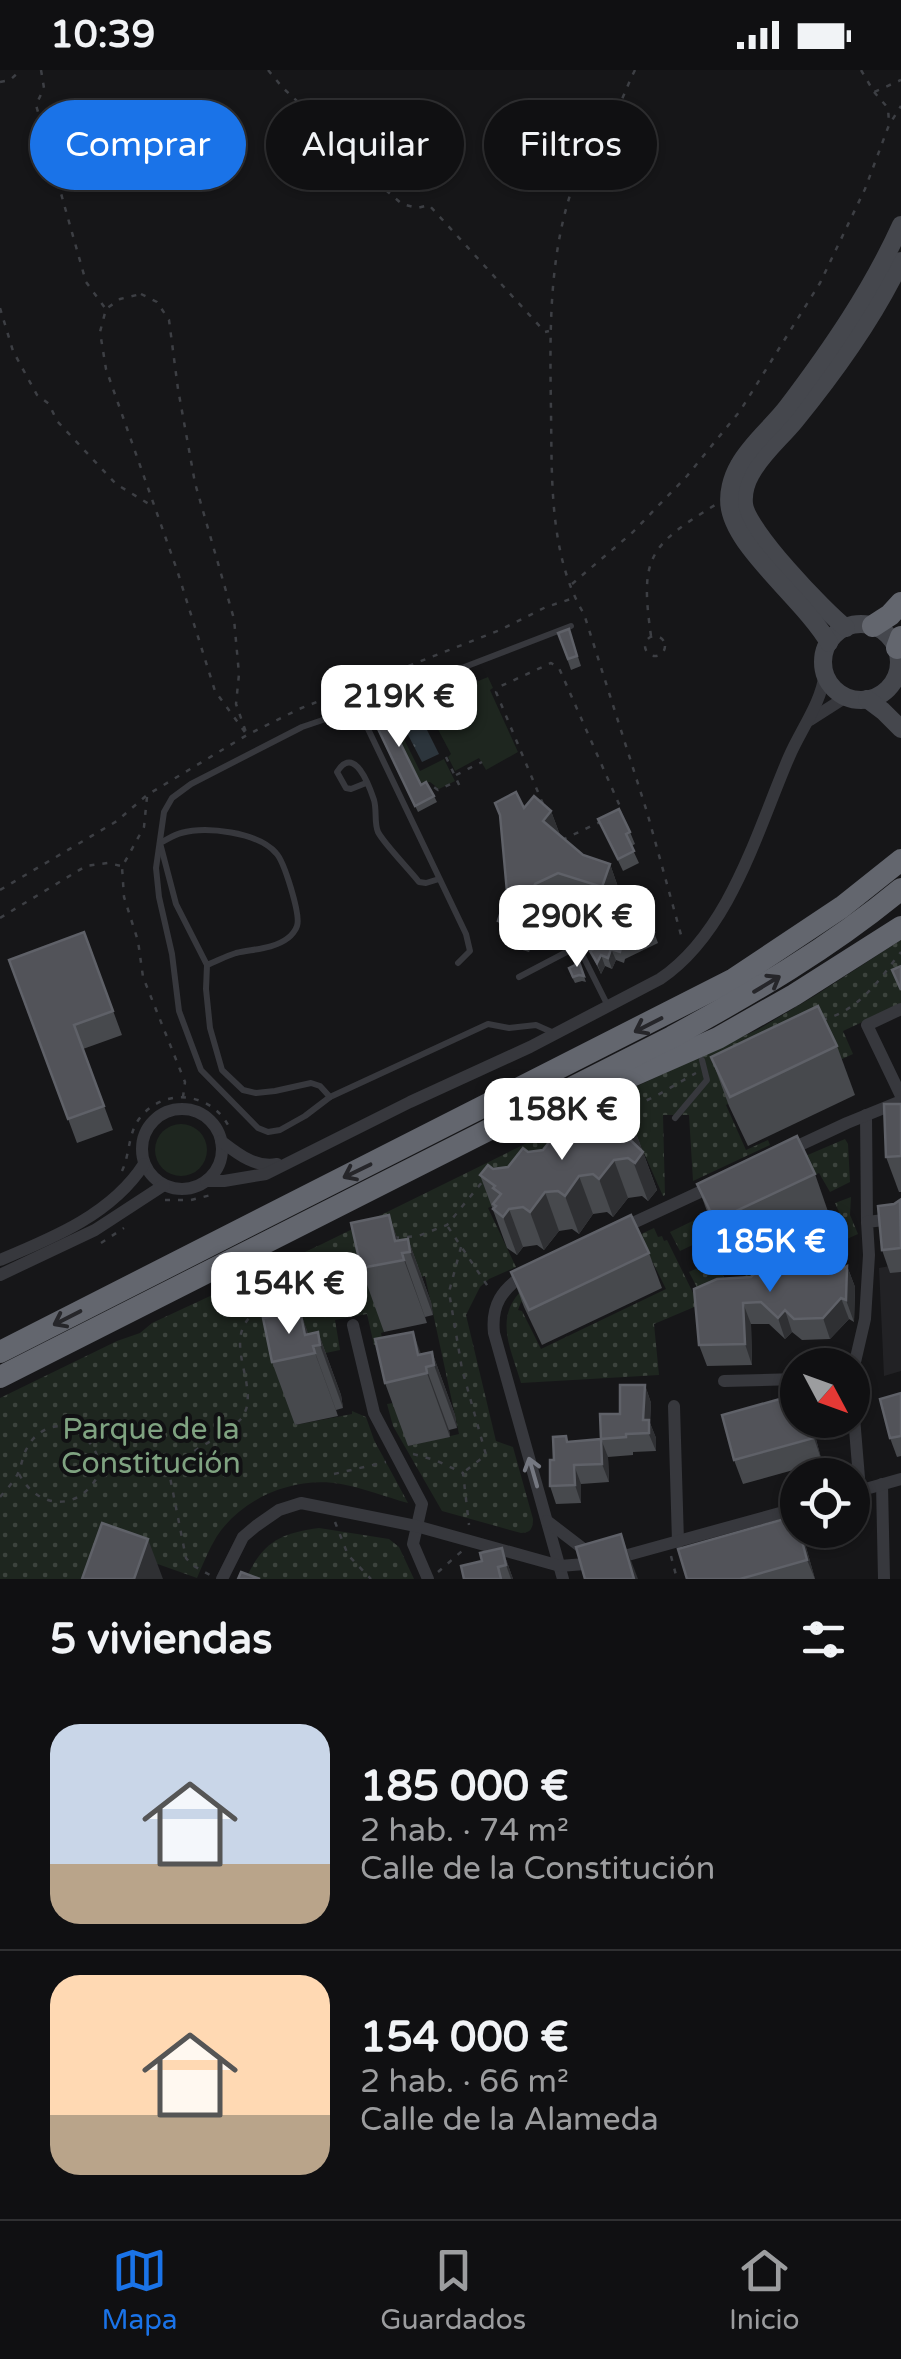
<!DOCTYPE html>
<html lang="es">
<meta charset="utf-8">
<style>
body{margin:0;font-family:"Varela Round",sans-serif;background:#1e1e20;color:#f1f3f6;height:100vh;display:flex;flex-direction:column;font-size:38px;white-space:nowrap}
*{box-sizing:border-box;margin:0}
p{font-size:32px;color:#9c9d9f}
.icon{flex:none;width:55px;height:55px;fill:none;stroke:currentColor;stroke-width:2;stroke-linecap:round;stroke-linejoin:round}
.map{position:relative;height:1509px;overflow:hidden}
.sheet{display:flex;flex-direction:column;background:#101012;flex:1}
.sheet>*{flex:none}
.banner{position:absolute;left:30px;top:30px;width:842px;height:90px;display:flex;gap:20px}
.needle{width:65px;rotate:131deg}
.controls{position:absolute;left:780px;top:1278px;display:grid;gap:20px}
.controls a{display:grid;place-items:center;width:90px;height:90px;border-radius:50%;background:#101012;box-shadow:0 2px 8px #0004,0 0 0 2px #303032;font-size:50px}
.price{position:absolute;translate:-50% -85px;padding:0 22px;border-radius:20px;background:#fff;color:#222;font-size:32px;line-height:65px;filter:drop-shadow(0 2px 5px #0008)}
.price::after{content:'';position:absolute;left:50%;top:60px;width:30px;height:22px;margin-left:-15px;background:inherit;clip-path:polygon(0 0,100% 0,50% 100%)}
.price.selected{background:#1a73e8;color:#fff}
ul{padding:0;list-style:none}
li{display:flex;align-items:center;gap:30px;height:250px;padding:0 50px}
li+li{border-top:2px solid #303032}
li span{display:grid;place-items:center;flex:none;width:280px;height:200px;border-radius:30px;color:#555}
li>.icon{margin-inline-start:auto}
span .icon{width:120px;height:120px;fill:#fffc;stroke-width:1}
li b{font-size:42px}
h2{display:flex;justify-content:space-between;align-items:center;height:120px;padding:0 50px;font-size:42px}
.pill{padding:0 35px;border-radius:45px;background:#101012;box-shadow:0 2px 8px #0004,0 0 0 2px #303032;font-size:35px;line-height:90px}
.pill.selected{background:#1a73e8;color:#fff}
.status{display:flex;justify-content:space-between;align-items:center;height:70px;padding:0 50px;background:#101012;direction:ltr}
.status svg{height:28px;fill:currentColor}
.menu{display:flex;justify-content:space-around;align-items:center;height:140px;border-top:2px solid #303032;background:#101012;font-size:28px;color:#9c9d9f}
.menu a{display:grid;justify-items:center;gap:5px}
.menu .selected{color:#1a73e8}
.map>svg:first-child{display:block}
</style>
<div class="status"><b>10:39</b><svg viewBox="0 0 49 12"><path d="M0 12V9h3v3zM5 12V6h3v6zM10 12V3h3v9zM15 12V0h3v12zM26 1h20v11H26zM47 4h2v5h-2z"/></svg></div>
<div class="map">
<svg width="901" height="1509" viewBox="0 0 901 1509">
<defs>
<pattern id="park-dots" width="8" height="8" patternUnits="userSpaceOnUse" patternTransform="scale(2.5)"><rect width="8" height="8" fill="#1e261f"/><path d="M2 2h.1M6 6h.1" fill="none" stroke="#3c433d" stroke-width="1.8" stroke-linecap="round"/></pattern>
<pattern id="water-ripples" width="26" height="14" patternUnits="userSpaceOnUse" patternTransform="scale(2.5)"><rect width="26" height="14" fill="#2c353c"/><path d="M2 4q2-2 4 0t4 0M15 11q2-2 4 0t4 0" fill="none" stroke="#485056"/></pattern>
</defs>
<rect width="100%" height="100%" fill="#161618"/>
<path fill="#222225" d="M901,1155V1301L884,1306L879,1198L890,1196Z"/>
<g fill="#1e261f">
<path d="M488,607L493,618L490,620L518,682L486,700L479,688L455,701L448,687L451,684L433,650L428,648L423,639L428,636L431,643L440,644L445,640L446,634L441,626Z"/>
<path d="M420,639L422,643L398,657L420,701L444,689L455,711L439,719L430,712L419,713L391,656L393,650Z"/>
<circle cx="181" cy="1080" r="26"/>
</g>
<g fill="url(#park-dots)">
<path d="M901,870V934L843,961L853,984L840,990L836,982L726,1035L746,1080L768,1070L770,1075L693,1111L689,1045H663L665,1125L663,1126L636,1065L488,1138L516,1197L489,1209L480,1217L466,1245L496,1371L513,1377L533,1449C533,1459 530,1463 521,1463L442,1441L393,1356L387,1334L398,1332L408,1376L459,1364L425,1206L375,1217L384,1262L381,1263L383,1273L374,1275L367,1244L335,1250L340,1280L283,1292L295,1355L352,1344V1341L366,1347L374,1370L408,1433C386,1427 363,1418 341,1414C295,1406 243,1427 217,1466C209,1479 203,1494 197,1508L107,1476L95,1509H0V1328L117,1271L140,1263L152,1253L322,1174L594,1040L601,1033L759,959L816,925Z"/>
<path d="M845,1069L848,1074L850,1112L830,1122L819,1103L799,1112L789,1093Z"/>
<path d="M851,1127L850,1145L858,1164L705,1233L689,1202L714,1190L728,1214L846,1158L835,1133Z"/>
<path d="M717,1139L721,1148L701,1158L705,1169L680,1181L670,1162Z"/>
<path d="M654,1158L658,1167L662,1166L664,1171L667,1170L699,1235L654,1254L659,1305L521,1313C512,1281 494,1250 520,1222L524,1233L521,1232L518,1240L522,1241L541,1279L666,1219L647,1181L648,1179L624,1172Z"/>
<path d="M319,1458L389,1469L399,1477L414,1509H246C262,1472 281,1463 319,1458Z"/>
</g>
<path fill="url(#water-ripples)" d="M421,648L439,684L422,692L404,657Z"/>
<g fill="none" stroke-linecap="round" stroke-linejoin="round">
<g stroke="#3d3f44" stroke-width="2.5" stroke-dasharray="5 8" stroke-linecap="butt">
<path d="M41,0L44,18L36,35L86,212L105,238"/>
<path d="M268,0L283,18L313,46L343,83L402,134L417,138L429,135L545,262L549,261"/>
<path d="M635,0C628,14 623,28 616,42C601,69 580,91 571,122C548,193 550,268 551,342C552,408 549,486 584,544L647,742L683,872"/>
<path d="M861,0L874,22L901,10"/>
<path d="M0,12L10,10L21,0"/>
<path d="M874,22L888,38L889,53"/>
<path d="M141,224L157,232L169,250L178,319L195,413L234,549L239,604L236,634L247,665L215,621L177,500L106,299L100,262L106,239L120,229Z"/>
<path d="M0,238L13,281L37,325L49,334L57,351L116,414L154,437"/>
<path d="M572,514L633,462L687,406L740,341L820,213L865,119L889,55L901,36"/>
<path d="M651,566C640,488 648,476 715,435"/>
<circle cx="655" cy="576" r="10"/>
<path d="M446,687L461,719"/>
<path d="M456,705L482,692"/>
<path d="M422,714L431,715L438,720L457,711"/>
<path d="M147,727L144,757L122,797L124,827L138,871L143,907L185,1012L183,1027"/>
<path d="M543,734L496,622L501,616L551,593L559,598L622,741L620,742"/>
<path d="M562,770L600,752"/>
<path d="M0,820L117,751L147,725L247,665L299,639L500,560L546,537L574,528"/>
<path d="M0,848L86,796L108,793L121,796"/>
<path d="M822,950C860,940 878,911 901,882"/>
<path d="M623,1041L656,1026L696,1003"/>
<path d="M122,1101C130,1084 128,1064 139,1049C164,1015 214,1023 230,1059"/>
<path d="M165,1130H191L211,1125"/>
<path d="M448,1157L491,1221"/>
<path d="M394,1168L418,1166L447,1155L483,1111"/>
<path d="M101,1173L124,1158"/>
<path d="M461,1177L449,1222L462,1299L486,1385L464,1402"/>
<path d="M335,1220L347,1244"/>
<path d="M413,1384L435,1390L463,1403L469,1455"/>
<path d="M168,1397L186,1488L192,1495L210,1505"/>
<path d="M19,1404C39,1442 83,1441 100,1401"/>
<path d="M334,1404L386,1392"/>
<path d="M0,1427C7,1419 15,1411 19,1401C22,1393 23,1385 27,1378C35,1361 57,1350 74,1360C91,1370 97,1381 101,1399C118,1400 138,1404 155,1400C170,1397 230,1361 241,1349C243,1347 247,1338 247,1336C252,1309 230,1276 246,1252C259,1231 291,1239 310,1232C333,1223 344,1203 361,1186"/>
<path d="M335,1452L348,1485L371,1509"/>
<path d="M671,1486L677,1509"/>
<path d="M438,1502L462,1481"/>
</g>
<g stroke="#37383d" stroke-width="6">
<path d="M358,638L571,556"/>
<path d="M366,713L351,719L346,718L337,702C354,674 369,715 374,730C377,740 374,753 378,762C385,775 409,799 419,812L426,813L439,809"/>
<path d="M578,876L632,848"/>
<path d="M458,893L470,881L466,864L358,638L302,657L191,714L172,728L164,742L156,798L159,827L172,884L179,941L201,1000L258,1058L268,1062L280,1060L305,1046L330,1027L488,954L509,958L536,955L554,963"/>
<path d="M207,895C217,891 226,886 236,883C253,879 274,879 288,868C291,866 296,860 297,856C301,845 284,791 276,783C258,762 206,756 181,763C173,765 167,770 160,773L176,834L207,895L206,919L210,958L222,1000L243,1020L256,1023L275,1021L311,1013L320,1016L330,1027"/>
<path d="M519,907L578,876L607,934"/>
<path d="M675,1048L707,1010L702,990"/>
</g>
<g stroke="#37383d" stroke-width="12">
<path d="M810,650L846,627"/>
<path d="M901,939L867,955L901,1026"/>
<circle cx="182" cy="1079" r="40"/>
<path d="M866,1045L867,1152"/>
<path d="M221,1071C238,1084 255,1098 277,1094"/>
<path d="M787,1081L847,1053L901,1031"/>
<path d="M206,1111H224L266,1104L410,1032L530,977L660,909C730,862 757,761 789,687C801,659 821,634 825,603"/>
<path d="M620,1159L715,1115"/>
<path d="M0,1190C53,1168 112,1144 144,1094"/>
<path d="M525,1204C502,1219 491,1235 494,1263L563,1509"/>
<path d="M0,1205L95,1160L164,1115"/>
<path d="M353,1255L374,1343L422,1434L413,1474L428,1509"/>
<path d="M852,1305L865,1249L869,1185L867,1152L901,1148"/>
<path d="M724,1311L798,1309"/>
<path d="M852,1323L860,1420"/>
<path d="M674,1336L678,1472"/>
<path d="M882,1414L884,1509"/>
<path d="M855,1422L901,1409"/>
<path d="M547,1451L590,1484"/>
<path d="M617,1488L798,1438"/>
<path d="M222,1509L243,1467L256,1456L279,1440L301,1433L416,1456L560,1496L597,1493"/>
</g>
<g stroke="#45474d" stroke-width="18">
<circle cx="861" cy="592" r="38"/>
<path d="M846,558C824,541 746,459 744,434C743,424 746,413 751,404C761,385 781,368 795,351C835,302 874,248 901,191"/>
<path d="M829,573C805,531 738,481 730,439C727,424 732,407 739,395C751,373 773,356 788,336C831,279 871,221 901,155"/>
<path d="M867,629L883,641L901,659"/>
</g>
<g stroke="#63666e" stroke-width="22">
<path d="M873,556L890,545L901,533"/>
<path d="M897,578L901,567"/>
<path d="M584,1027L718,968L794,925L901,857"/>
<path d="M0,1282L734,909L842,837L901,790"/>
<path d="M0,1307L672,967C752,923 830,878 901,819"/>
</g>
</g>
<g fill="#47494d">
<path d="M569,559L581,596L571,600L558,563Z"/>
<path d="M396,626L405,646L390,652L421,715L434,726L437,732L418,742L370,644Z"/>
<path d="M495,733L551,741L560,765L583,785L610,794L618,817L611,841L566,826L544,837L529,882L506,875L498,851L507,822L501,750Z"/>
<path d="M598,749L630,762L635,774L631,776L639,793L623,801Z"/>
<path d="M84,862L122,965L83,979L113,1060L77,1073L9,890Z"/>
<path d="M654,862L658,873L625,889L624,893L616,890L612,899L605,896L601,904L590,881Z"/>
<path d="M579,892L586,912L582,911L575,913L571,905Z"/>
<path d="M837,976L855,1025L748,1076L729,1036L711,987Z"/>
<path d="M901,1034V1122H899L886,1087Z"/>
<path d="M630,1047L657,1120L648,1131L642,1126L628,1128L613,1147L607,1142L593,1144L579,1164L572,1159L559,1161L544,1180L537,1175L523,1177L517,1185L507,1178L480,1105L493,1099L508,1097L528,1082L543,1080L562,1065L578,1064Z"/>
<path d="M815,1104L832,1153L733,1200L715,1163L697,1114Z"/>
<path d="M901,1130V1202L890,1203L882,1180L894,1134Z"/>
<path d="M389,1145L398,1171L408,1169L431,1232L433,1245L425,1247L427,1253L384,1262L361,1198Z"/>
<path d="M649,1183L662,1218L542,1275L524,1237L511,1202Z"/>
<path d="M783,1189L841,1199L847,1196L855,1217L854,1252L849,1249L830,1269L802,1270L792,1262L785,1269L769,1254H751L752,1295L707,1296L699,1275L751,1207Z"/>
<path d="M300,1241L308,1264L318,1262L341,1325L343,1338L336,1340L338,1346L295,1355L272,1292Z"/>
<path d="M432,1282L455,1345L457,1358L449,1360L450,1367L408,1376L385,1313L421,1284Z"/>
<path d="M645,1315L651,1333L650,1353L656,1368V1381L633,1382V1385L608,1387L609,1412L581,1414V1433L556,1434L550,1416L554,1390L566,1366L568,1372L601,1369Z"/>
<path d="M901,1323V1386L897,1387L890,1368Z"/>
<path d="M811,1350L822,1392L743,1414L734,1390Z"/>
<path d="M798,1460H800L804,1470L815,1509H687Z"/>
<path d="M502,1478L513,1509H464L482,1491Z"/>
</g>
<g fill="#2f3033">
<path d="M551,741L560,765L543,751Z"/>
<path d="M610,794L618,817L611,841L602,817Z"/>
<path d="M535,814L544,837L529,882L521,858Z"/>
<path d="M611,879L616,890L612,899L608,888Z"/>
<path d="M601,885L605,896L601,904L597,893Z"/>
<path d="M630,1047L657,1120L648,1131L622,1062Z"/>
<path d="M614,1090L628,1128L613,1147L599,1109Z"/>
<path d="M579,1106L593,1144L579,1164L565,1126Z"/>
<path d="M545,1122L559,1161L544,1180L530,1142Z"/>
<path d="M509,1139L523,1177L517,1185L503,1147Z"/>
<path d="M389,1145L425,1247L427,1253L404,1190L395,1171Z"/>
<path d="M408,1169L431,1232L433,1245L410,1182Z"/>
<path d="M847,1196L855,1217L854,1252L846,1230Z"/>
<path d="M841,1228L849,1249L830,1269L823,1248Z"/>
<path d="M743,1233L751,1254L752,1295L745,1274Z"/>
<path d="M785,1240L792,1262L785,1269L778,1248Z"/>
<path d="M300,1241L336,1340L338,1346L315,1283L305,1265Z"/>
<path d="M318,1262L341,1325L343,1338L320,1275Z"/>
<path d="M413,1262L449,1360L450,1367L427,1303L418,1285Z"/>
<path d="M432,1282L455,1345L457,1358L434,1295Z"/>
<path d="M645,1315L651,1333L650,1353L656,1368V1381L643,1350Z"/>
<path d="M809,1350H811L822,1392L814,1368Z"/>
<path d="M601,1369L608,1387L609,1412L602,1394Z"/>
<path d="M574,1395L581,1414V1433L575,1415Z"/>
<path d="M799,1460L804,1470L815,1509L807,1490Z"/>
<path d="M621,1464L638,1509H634Z"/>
<path d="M148,1469L163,1509H134Z"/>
<path d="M502,1478L513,1509H511L506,1495Z"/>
</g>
<g fill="#525359" stroke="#5f6168" stroke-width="2.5">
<path d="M569,559L577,586L568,589L558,563Z"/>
<path d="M396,626L403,639L387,646L421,715L426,712L434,726L415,736L368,638Z"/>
<path d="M516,722L524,738L534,726L551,741L543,751L583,785L610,794L602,817L558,803L535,814L521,858L498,851L507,822L500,745L495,733Z"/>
<path d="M619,739L630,762L626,764L634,781L618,789L598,749Z"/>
<path d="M649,851L654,862L621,878L620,882L611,879L608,888L601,885L597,893L590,881Z"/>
<path d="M84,862L113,941L74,955L104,1036L68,1049L9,890Z"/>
<path d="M577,891L579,892L584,906L579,905L573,907L569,898L575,895Z"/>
<path d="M901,896V920L892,900Z"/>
<path d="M818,936L837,976L730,1027L711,987Z"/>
<path d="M884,1034H901V1086L886,1087Z"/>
<path d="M620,1039L630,1047L627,1051L629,1053L622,1062L643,1082L635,1093L628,1088L614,1090L599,1109L593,1104L579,1106L565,1126L558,1121L545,1122L530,1142L523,1137L509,1139L503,1147L493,1139L496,1136L493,1134L501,1124L493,1118L495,1116L480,1105L488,1095L493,1099L508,1097L523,1078L528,1082L543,1080L557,1062L562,1065L578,1064L592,1045L598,1049L613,1048Z"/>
<path d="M797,1066L815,1104L715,1151L697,1114Z"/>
<path d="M900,1130L901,1178L882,1180L878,1136L894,1134Z"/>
<path d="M389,1145L395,1171L408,1169L410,1182L402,1183L404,1190L361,1198L351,1153Z"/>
<path d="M631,1145L649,1183L529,1240L511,1202Z"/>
<path d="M820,1179L841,1199L847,1196L846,1230L841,1228L823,1248L794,1249L785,1240L778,1248L761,1232L743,1233L745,1274L699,1275L694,1219L717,1209L751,1207L775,1183L783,1189L792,1180Z"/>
<path d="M300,1241L305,1265L318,1262L320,1275L313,1276L315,1283L272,1292L263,1248Z"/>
<path d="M413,1262L418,1285L432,1282L434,1295L426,1297L427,1303L385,1313L375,1269Z"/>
<path d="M620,1315H645L643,1350H649V1363L626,1364V1367L601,1369L602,1394L574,1395L575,1415L550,1416V1390H554L553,1367L566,1366L567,1372L601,1369L600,1344H620Z"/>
<path d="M901,1323V1366L890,1368L880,1329Z"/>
<path d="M798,1324V1350H809L814,1368L734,1390L722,1345Z"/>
<path d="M795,1446L798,1460H799L807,1490L740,1509H687L678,1479Z"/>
<path d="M102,1453L148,1469L134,1509H82Z"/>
<path d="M621,1464L634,1509H585L576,1477Z"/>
<path d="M502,1478L506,1495L498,1497L501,1509H464L461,1496L482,1491L480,1483Z"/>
<path d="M241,1502L260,1509H238Z"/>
</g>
<defs><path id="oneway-shaft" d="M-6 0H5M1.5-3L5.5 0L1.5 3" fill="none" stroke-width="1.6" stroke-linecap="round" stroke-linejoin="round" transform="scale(2.5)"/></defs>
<g stroke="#26262a">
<use href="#oneway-shaft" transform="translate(767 914) rotate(-31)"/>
<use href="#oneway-shaft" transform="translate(648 955) rotate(153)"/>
<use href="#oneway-shaft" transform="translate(357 1101) rotate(154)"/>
<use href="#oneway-shaft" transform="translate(67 1248) rotate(153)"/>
</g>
<use stroke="#757881" href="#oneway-shaft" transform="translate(533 1402) rotate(-106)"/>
<g text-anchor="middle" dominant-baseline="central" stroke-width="8" stroke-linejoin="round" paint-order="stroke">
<g font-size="30" fill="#7fa381" stroke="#111113">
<text x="151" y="1359">Parque de la<tspan x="151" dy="34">Constitución</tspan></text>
</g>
</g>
</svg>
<div class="controls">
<a><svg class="needle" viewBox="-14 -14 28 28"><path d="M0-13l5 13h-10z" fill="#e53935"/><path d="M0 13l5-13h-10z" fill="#9c9d9f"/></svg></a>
<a><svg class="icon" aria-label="locate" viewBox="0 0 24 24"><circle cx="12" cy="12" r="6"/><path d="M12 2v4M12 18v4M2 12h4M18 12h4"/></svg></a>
</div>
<b class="price" style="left:399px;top:680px">219K €</b>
<b class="price" style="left:577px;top:900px">290K €</b>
<b class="price" style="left:562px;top:1093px">158K €</b>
<b class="price selected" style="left:770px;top:1225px">185K €</b>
<b class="price" style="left:289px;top:1267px">154K €</b>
<div class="banner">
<a class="pill selected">Comprar</a>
<a class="pill">Alquilar</a>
<a class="pill">Filtros</a>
</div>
</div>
<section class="sheet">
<h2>5 viviendas<svg class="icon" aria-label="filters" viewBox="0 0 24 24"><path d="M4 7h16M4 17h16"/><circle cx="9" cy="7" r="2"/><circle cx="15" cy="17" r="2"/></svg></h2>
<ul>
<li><span style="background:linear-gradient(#c9d6e8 70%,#b9a48a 0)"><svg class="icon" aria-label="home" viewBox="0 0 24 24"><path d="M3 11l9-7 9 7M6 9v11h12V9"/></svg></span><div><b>185 000 €</b><p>2 hab. · 74 m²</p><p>Calle de la Constitución</p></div></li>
<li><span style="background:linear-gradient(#ffd9b3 70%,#b9a48a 0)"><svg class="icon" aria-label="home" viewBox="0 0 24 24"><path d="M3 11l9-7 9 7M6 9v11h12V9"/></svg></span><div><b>154 000 €</b><p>2 hab. · 66 m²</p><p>Calle de la Alameda</p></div></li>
</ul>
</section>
<nav class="menu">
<a class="selected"><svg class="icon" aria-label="map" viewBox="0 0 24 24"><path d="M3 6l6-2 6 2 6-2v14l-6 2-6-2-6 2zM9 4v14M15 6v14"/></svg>Mapa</a>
<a><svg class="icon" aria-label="saved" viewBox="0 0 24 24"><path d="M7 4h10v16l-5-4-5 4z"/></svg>Guardados</a>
<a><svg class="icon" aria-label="home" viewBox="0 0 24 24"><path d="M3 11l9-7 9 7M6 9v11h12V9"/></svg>Inicio</a>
</nav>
